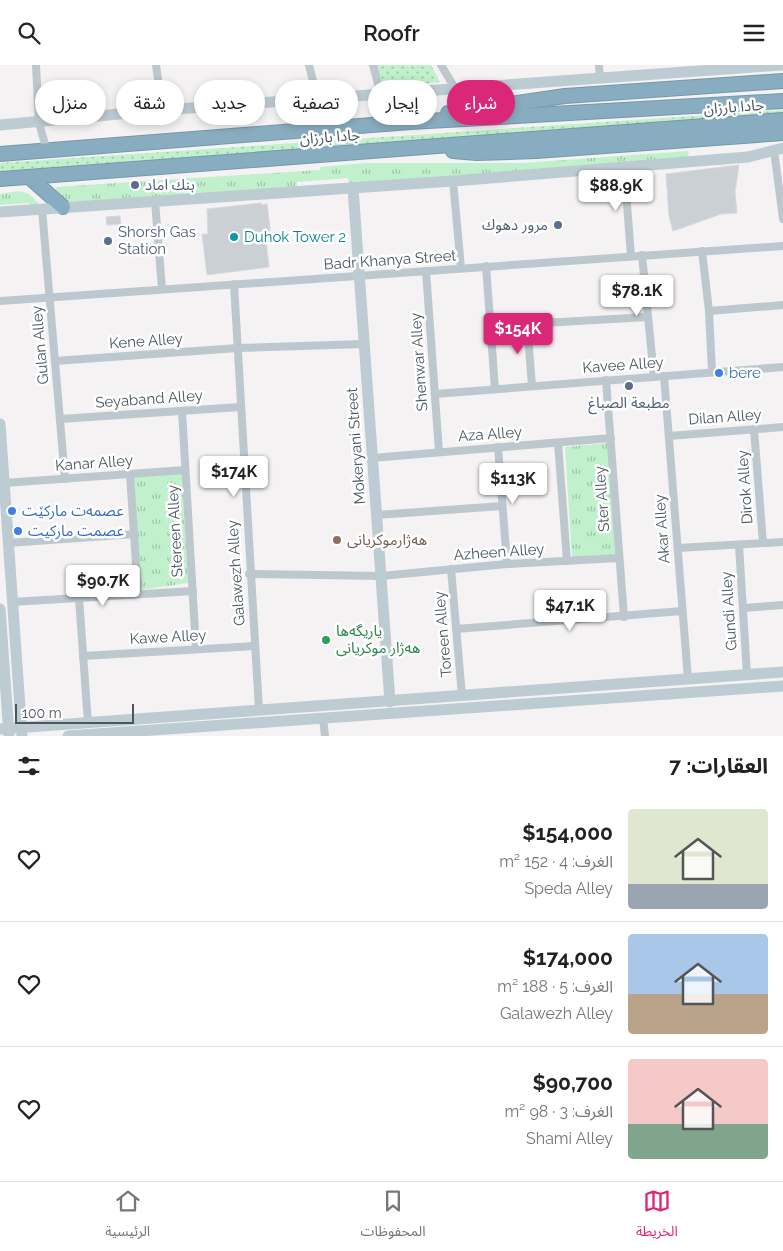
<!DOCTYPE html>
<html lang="ar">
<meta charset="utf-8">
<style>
body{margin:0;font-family:Raleway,"Noto Sans Arabic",sans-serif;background:#f6f6f6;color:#222;direction:rtl;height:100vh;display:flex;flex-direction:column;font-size:19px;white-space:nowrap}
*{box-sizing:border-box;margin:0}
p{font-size:16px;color:#767676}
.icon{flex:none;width:28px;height:28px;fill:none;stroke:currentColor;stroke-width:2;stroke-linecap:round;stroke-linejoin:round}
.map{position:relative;height:671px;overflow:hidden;direction:ltr}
.side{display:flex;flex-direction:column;background:#fff;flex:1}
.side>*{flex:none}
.top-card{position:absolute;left:15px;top:15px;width:500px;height:45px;direction:rtl;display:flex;gap:10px}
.scale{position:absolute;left:15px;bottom:12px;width:119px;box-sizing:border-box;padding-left:5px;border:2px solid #49585f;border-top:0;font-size:14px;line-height:18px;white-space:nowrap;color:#49585f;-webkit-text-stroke:4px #fff;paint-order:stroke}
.price{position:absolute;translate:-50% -42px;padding:0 11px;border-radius:5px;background:#fff;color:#222;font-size:16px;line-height:32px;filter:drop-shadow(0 1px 2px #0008)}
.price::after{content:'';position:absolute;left:50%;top:30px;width:15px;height:11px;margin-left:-8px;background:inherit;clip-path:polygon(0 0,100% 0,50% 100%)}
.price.on{background:#db2777;color:#fff}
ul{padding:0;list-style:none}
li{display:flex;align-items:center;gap:15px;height:125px;padding:0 15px}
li+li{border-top:1px solid #e0e0e0}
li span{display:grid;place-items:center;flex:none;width:140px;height:100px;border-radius:5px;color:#555}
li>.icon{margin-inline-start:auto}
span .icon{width:60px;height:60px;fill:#fffc;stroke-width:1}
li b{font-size:21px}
h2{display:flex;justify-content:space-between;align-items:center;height:60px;padding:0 15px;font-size:21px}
.chip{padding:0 18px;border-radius:22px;background:#fff;box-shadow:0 2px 8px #0003;font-size:18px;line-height:45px}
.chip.on{background:#db2777;color:#fff}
header{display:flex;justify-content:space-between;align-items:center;height:65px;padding:0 15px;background:#fff;font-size:22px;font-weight:600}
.menu{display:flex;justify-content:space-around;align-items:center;height:70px;border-top:1px solid #e0e0e0;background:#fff;font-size:14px;color:#767676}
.menu a{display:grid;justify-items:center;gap:2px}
.menu .on{color:#db2777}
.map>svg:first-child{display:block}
</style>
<header><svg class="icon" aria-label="menu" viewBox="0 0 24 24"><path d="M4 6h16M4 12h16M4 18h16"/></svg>Roofr<svg class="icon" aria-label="search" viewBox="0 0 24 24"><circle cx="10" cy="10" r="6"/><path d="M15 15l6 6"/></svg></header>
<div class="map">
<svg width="783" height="671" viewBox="0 0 783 671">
<defs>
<pattern id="grass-dots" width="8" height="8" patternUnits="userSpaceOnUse" patternTransform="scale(1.25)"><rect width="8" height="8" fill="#c1f0cc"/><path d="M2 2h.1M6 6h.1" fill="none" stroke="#9fc5a9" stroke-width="1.8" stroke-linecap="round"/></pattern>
<pattern id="park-tufts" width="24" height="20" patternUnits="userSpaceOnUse" patternTransform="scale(1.25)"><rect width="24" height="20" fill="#c1f0cc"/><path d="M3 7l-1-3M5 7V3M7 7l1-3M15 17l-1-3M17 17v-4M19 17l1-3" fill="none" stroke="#9fc5a9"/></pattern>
</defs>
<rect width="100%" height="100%" fill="#f4f2f2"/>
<g fill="url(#grass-dots)">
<path d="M377,0H431L440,17L383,22Z"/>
<path d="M783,45V48L0,106V98Z"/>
</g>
<g fill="url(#park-tufts)">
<path d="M688,86L689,93L349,119L348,113L297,117V124L68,137L56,125L55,122L320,105V102L367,98H523Z"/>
<path d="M19,126L29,129L41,141H32L28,138L0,140V129Z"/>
<path d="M607,378L617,490L572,493L565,382Z"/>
<path d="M182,407L188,518L140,525L133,411Z"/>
</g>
<g fill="#cbd0d4" stroke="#d6d9dd">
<path d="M739,100L735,127L737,148L721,149L673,166L669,151L666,109Z"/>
<path d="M261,138L262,140L267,139L269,155L270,166L265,167L269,202L207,210L202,169H208L207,144Z"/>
<path d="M120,151L121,159L107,160L106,152Z"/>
</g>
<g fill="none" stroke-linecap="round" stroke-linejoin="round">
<g stroke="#7598ac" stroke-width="16">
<g id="highway">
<path d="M448,48L565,31L783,16"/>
<path d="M453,86L477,88L536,86L783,68"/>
<path d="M0,89L410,57L783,36"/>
<path d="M29,112L63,142"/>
<path d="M0,114L783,55"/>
</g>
</g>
<g stroke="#bdc8ce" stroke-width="8">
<path d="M36,0L39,58L47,86"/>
<path d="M156,0L162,45"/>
<path d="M309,0L325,64"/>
<path d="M373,0L381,30"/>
<path d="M441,0L456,25"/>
<path d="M599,0L600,14"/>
<path d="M774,85L783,154"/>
<path d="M624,101L631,191"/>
<path d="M453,116L461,203"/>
<path d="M155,136L162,224"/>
<path d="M42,144L65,414"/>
<path d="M702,186L709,246L712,307"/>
<path d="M642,190L654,312"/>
<path d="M486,201L495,324"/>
<path d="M426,206L439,387"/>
<path d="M234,219L259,645"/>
<path d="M0,236L783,181"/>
<path d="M709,246L783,240"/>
<path d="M527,258L532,321"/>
<path d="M490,261L648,252"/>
<path d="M55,296L238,283L364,279"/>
<path d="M664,311L688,614"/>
<path d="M606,315L624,552"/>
<path d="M435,329L783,302"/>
<path d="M182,346L196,584"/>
<path d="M60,354L240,342"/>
<path d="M754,364L763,478"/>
<path d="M669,371L783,362"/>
<path d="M558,378L567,496"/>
<path d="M498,382L507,499"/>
<path d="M372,393L611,373"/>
<path d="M130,409L138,529"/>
<path d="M4,418L185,405"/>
<path d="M377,450L502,441"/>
<path d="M8,478L135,469"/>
<path d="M739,480L747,610"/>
<path d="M678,483L783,477"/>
<path d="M451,504L462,631"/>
<path d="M249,509L381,511L507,499L619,493"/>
<path d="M79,533L88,658"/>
<path d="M12,537L193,526"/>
<path d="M743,543L783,540"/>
<path d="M456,564L682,546"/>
<path d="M83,591L255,581"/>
<path d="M323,653L325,671"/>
</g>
<g stroke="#bdcbd3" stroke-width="11">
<path d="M0,60L162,45L781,0"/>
<path d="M353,123L390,637"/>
<path d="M0,147L453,116L748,92L783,83"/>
<path d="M0,359L22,671"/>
<path d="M0,544L9,670"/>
<path d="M0,664L783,607"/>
<path d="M68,671L783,621"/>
</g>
<use href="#highway" stroke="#89adc0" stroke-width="14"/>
</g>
<g fill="#5c6f8a" stroke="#fff" stroke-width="2">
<circle cx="135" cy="120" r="5"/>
<circle cx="558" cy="160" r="5"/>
<circle cx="108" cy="176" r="5"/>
<circle cx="629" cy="321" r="5"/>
</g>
<circle fill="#0f9aa8" stroke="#fff" stroke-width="2" cx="234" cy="172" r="5"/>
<g fill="#3f7fe0" stroke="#fff" stroke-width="2">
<circle cx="719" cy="308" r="5"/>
<circle cx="12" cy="446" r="5"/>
<circle cx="18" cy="466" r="5"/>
</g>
<circle fill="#8d6e63" stroke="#fff" stroke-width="2" cx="337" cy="475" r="5"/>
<circle fill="#2e9e5b" stroke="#fff" stroke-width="2" cx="326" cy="575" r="5"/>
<g text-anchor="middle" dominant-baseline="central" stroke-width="5" stroke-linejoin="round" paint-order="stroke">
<g font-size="15" fill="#49585f" stroke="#fff">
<text transform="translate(734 42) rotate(-4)">جادا بارزان</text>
<text transform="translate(330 72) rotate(-4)">جادا بارزان</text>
<text transform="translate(390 195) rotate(-4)">Badr Khanya Street</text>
<text transform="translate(146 276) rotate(-4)">Kene Alley</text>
<text transform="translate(40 280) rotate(-95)">Gulan Alley</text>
<text transform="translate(419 297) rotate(-94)">Shenwar Alley</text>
<text transform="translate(623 300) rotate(-4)">Kavee Alley</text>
<text transform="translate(149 334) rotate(-4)">Seyaband Alley</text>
<text transform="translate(725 352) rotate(-4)">Dilan Alley</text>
<text transform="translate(490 369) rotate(-4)">Aza Alley</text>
<text transform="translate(356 381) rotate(-94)">Mokeryani Street</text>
<text transform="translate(94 398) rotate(-4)">Kanar Alley</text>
<text transform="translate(745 422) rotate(-94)">Dirok Alley</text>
<text transform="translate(602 434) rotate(-94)">Ster Alley</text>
<text transform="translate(662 464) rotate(-94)">Akar Alley</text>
<text transform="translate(175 466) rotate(-93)">Stereen Alley</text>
<text transform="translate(499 487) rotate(-4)">Azheen Alley</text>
<text transform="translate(236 508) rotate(-94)">Galawezh Alley</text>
<text transform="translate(729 546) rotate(-94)">Gundi Alley</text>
<text transform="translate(443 569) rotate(-95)">Toreen Alley</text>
<text transform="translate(168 572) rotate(-3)">Kawe Alley</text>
</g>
<g font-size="15" fill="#4e5e75" stroke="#fff" text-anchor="start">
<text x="145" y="120">بنك اماد</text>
<text x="548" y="160" text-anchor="end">مرور دهوك</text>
<text x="118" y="167">Shorsh Gas<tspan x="118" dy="17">Station</tspan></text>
<text x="629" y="338" text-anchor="middle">مطبعة الصباغ</text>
</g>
<g font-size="15" fill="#0d838f" stroke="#fff" text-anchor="start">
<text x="244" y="172">Duhok Tower 2</text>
</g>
<g font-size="15" fill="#366cbe" stroke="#fff" text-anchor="start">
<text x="729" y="308">bere</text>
<text x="22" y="446">عصمه‌ت ماركێت</text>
<text x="28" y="466">عصمت ماركيت</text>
</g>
<g font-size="15" fill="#785e54" stroke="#fff" text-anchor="start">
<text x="347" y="475">ھەژارموکریانی</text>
</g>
<g font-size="15" fill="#27864d" stroke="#fff" text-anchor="start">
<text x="336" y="566">یاریگەها<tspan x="336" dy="17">هەژار موکریانی</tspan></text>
</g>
</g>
</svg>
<div class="scale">100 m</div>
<b class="price" style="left:616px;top:147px">$88.9K</b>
<b class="price" style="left:637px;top:252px">$78.1K</b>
<b class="price on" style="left:518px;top:290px">$154K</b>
<b class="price" style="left:234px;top:433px">$174K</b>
<b class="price" style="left:513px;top:440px">$113K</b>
<b class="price" style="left:103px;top:542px">$90.7K</b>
<b class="price" style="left:570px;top:567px">$47.1K</b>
<div class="top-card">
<a class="chip on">شراء</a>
<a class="chip">إيجار</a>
<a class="chip">تصفية</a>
<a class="chip">جديد</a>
<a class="chip">شقة</a>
<a class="chip">منزل</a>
</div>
</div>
<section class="side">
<h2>العقارات: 7<svg class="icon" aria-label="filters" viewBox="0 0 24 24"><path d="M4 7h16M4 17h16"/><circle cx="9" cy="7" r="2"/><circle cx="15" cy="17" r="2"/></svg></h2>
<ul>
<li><span style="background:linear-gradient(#dfe7d0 75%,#9aa5b1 0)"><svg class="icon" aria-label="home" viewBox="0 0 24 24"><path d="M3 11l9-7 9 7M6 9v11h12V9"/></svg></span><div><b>$154,000</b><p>الغرف: 4 · 152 m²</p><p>Speda Alley</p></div><svg class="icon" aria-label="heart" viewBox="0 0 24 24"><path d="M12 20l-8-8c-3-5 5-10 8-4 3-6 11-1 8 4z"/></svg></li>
<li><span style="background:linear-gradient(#a9c7e8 60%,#b9a48a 0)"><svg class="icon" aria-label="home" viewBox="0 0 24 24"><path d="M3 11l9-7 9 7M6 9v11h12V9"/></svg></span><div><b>$174,000</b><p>الغرف: 5 · 188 m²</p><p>Galawezh Alley</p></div><svg class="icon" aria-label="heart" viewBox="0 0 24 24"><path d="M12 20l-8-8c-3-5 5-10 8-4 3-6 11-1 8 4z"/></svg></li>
<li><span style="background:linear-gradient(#f6c9c9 65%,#7fa58c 0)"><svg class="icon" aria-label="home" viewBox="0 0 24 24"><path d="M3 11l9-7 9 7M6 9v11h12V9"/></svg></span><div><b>$90,700</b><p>الغرف: 3 · 98 m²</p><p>Shami Alley</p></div><svg class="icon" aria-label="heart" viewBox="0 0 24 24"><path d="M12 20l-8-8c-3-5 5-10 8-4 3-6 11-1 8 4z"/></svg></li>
</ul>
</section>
<nav class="menu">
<a class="on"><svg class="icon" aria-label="map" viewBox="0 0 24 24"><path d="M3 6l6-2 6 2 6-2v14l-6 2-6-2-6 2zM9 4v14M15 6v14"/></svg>الخريطة</a>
<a><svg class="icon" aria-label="saved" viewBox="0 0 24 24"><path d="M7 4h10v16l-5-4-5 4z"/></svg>المحفوظات</a>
<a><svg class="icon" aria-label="home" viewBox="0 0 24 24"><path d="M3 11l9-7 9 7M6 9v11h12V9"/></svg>الرئيسية</a>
</nav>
